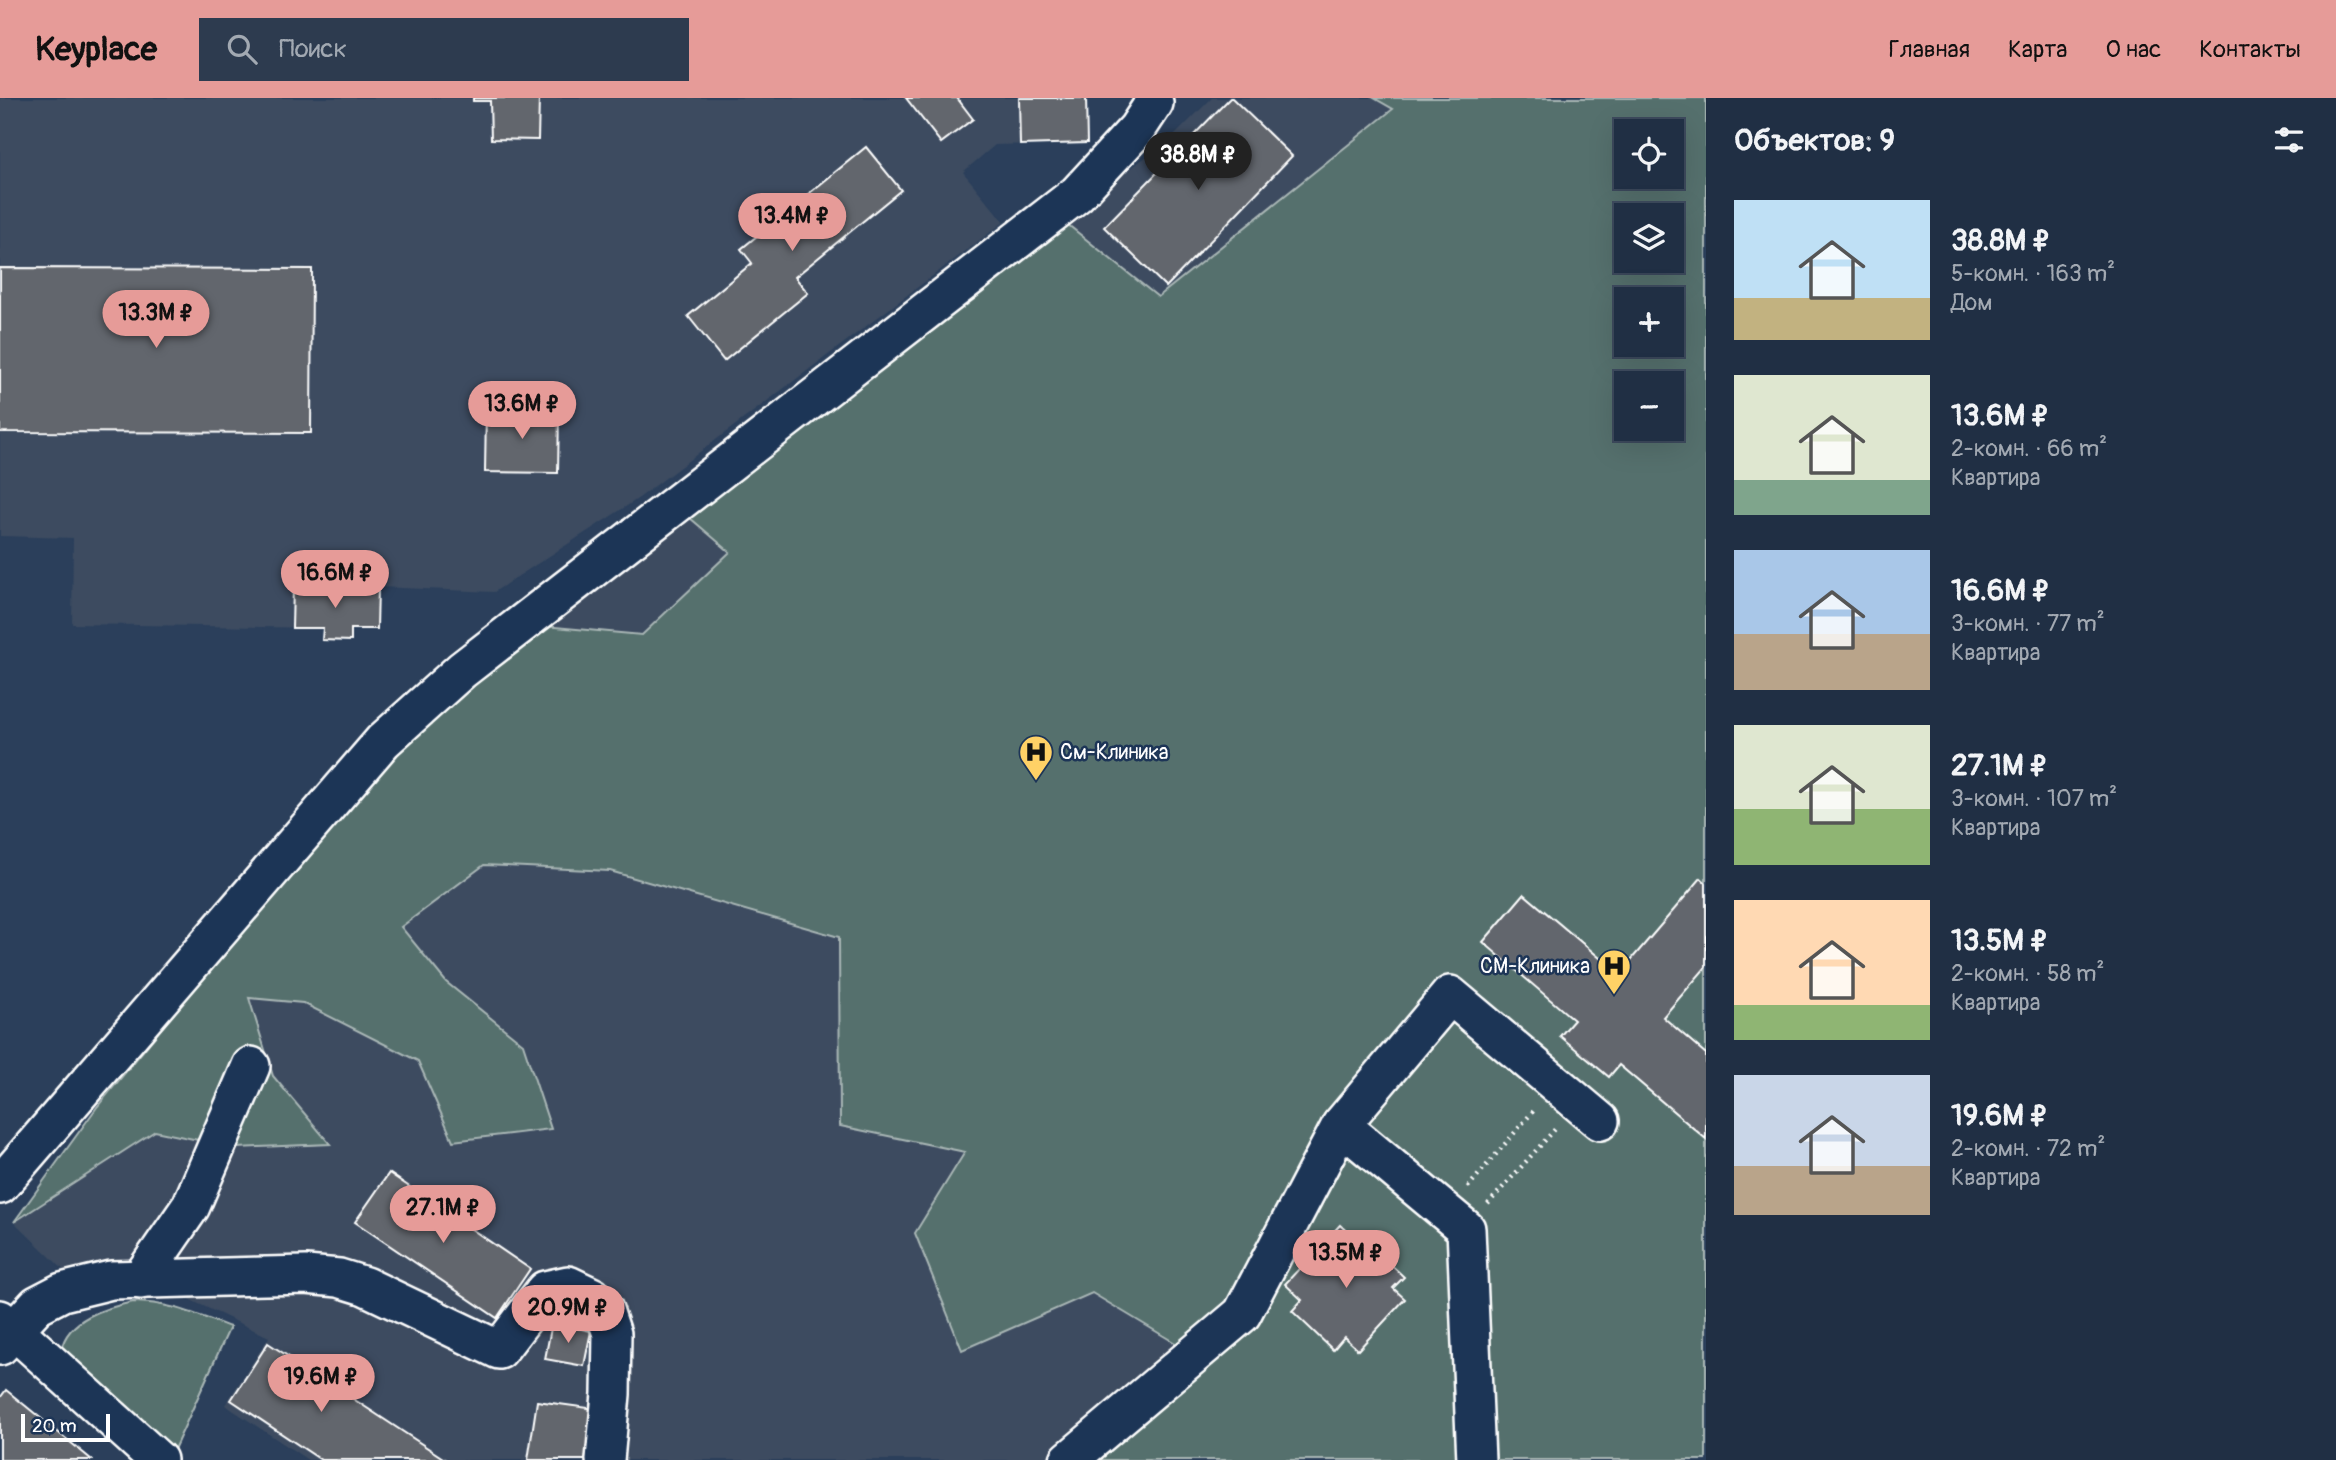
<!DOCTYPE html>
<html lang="ru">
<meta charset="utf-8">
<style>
body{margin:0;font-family:Pangolin,sans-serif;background:#2d3b4f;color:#f1f3f6;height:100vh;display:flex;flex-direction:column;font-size:26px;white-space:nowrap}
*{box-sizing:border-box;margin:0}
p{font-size:23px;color:#a2a9b2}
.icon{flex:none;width:38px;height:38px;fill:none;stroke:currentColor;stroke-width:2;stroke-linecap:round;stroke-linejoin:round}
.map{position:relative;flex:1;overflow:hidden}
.details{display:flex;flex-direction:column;background:#202f44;width:630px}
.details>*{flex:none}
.tools{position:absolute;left:1614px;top:21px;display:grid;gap:14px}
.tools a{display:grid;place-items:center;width:70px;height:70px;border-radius:0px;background:#202f44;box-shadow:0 7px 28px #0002,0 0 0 2px #3d4a5d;font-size:35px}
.scale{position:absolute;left:21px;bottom:18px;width:89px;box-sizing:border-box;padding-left:7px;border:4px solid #fff;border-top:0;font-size:19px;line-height:24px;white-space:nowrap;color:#fff;-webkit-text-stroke:5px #1d3557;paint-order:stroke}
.price{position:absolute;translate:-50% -60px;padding:0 16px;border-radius:24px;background:#e69b98;color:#111;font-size:23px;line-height:46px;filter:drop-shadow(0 2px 4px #0008)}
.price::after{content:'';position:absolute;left:50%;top:42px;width:21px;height:16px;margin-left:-10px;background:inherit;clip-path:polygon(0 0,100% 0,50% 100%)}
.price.selected{background:#222;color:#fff}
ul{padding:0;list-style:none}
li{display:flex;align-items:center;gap:21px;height:175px;padding:0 28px}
li span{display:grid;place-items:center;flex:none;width:196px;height:140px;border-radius:0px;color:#555}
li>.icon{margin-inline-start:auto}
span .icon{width:84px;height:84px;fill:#fffc;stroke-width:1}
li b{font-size:30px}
h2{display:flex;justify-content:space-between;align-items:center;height:84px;padding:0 28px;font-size:30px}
header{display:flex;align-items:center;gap:42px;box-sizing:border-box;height:98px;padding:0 35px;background:#e69b98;color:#111}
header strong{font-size:33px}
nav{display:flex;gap:38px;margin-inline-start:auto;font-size:24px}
.search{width:490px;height:63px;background:#2d3b4f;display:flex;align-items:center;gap:18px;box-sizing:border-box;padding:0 24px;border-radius:0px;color:#a2a9b2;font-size:26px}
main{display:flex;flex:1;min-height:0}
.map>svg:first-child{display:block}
</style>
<header>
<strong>Keyplace</strong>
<div class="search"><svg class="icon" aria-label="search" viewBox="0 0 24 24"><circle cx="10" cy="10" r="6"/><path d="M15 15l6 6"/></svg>Поиск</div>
<nav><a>Главная</a><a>Карта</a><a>О нас</a><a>Контакты</a></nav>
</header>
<main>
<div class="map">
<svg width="1706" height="1362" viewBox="0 0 1706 1362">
<rect width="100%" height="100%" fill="#2b3f5b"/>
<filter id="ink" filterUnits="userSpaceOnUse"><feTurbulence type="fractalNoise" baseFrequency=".0143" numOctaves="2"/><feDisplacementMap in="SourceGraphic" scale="14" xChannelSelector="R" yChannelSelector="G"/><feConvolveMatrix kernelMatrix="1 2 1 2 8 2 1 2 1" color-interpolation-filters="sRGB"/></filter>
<g filter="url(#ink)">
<g fill="#3c4b60" fill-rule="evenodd">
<path d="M0,0H1086L1087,45L995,47L963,74L1004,124L639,400L494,494L378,489L351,531V543L322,542V530L72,526L73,440L0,438Z"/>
<path d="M1212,0H1706V1362H308L225,1307L269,1239L180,1197L71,1179L14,1124L97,1009L328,727L404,640L1062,122L1175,37ZM1626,33H1671V79H1626ZM1626,117H1671V163H1626ZM1626,201H1671V247H1626ZM1626,285H1671V331H1626Z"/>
</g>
<g fill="#546f6d" stroke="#aab7b6" stroke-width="2" fill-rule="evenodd">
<path d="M1374,0H1706V1362H1089L1212,1267L1092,1195L962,1252L915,1135L965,1054L840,1028L839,839L610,773L484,767L401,829L446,884L523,946L551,1031L453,1043L418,963L303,905L249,900L273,978L330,1046L237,1050L155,1033L14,1124L97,1009L328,727L404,640L544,528L642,537L730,454L683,414L1062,122L1158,199L1393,11ZM1626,33H1671V79H1626ZM1626,117H1671V163H1626ZM1626,201H1671V247H1626ZM1626,285H1671V331H1626Z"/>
<path d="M133,1204C168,1204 197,1217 230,1229L171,1358L61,1252C68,1220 105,1210 133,1204Z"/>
</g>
<g fill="#62666d" stroke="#fff" stroke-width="2">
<path d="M473,0H539L538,42L491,41L490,3H473Z"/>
<path d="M906,0H957L973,21L941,45Z"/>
<path d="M1019,0H1086L1087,45L1020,47Z"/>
<path d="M1230,0H1232L1292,58L1166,189L1104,129Z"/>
<path d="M866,49L901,92L795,179L808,195L724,263L688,218L752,165L741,151Z"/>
<path d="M0,170L312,171L311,335L0,334Z"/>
<path d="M486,311L559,312L558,375L485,374Z"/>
<path d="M293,488L378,489L377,531H351V543L322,542L323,530H292Z"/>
<path d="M1701,780L1706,785V869L1663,919L1706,956V1041L1619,967L1609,979L1560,938L1574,922L1483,844L1524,796L1619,876Z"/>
<path d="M389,1075L530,1171L497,1220L355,1124Z"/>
<path d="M1340,1127L1355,1141L1359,1137L1404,1179L1393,1190L1405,1201L1358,1252L1344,1239L1333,1252L1292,1213L1302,1202L1285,1186Z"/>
<path d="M552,1225L591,1233L584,1268L545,1261Z"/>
<path d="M268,1245L446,1362H321L231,1302Z"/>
<path d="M6,1292L75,1348L92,1362H0V1300Z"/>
<path d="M537,1303L596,1311L588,1362H528Z"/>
</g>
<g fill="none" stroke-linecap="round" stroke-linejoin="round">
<g stroke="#fff" stroke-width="42">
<g id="minor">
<path d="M1341,1027L1450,897L1600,1023"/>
<path d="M0,1087L383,643L462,572L1077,96L1137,31L1154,5"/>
<path d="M140,1182L191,1108L251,968"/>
<path d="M0,1221L14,1232L37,1207L62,1194L111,1182L306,1177L339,1180L365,1188L499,1252L545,1192L568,1187L593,1199L604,1212L612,1236L611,1296L605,1362"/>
<path d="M0,1248L14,1232L158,1362"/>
<path d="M1069,1362L1242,1216L1341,1027L1466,1131L1476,1362"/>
</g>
</g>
<g stroke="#fff" stroke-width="4.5" stroke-dasharray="2 5" stroke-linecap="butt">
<path d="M1468,1089L1535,1011"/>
<path d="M1488,1106L1557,1029"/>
</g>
<use href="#minor" stroke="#1d3557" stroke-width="37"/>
</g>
</g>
<defs>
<g id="hospital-pin" transform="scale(1.75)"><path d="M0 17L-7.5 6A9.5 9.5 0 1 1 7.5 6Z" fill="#ffd166" stroke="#1d3557"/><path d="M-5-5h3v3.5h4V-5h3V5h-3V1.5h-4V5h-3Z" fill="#111"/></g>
</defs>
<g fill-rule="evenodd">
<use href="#hospital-pin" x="1036" y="654"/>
<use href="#hospital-pin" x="1614" y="868"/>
</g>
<g text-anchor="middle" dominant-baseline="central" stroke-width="5" stroke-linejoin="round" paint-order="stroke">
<g font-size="21" fill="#fff" stroke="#1d3557" text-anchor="start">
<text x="1060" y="654">См-Клиника</text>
<text x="1590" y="868" text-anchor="end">СМ-Клиника</text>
</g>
</g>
</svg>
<div class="tools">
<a><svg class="icon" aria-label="locate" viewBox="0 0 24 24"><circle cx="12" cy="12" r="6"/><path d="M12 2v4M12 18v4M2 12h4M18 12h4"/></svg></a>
<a><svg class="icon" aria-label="layers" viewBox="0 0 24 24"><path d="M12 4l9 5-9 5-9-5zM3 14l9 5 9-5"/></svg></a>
<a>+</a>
<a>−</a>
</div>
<div class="scale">20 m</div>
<b class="price selected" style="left:1198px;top:94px">38.8M ₽</b>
<b class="price" style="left:792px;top:155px">13.4M ₽</b>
<b class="price" style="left:156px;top:252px">13.3M ₽</b>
<b class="price" style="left:522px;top:343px">13.6M ₽</b>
<b class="price" style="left:335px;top:512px">16.6M ₽</b>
<b class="price" style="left:443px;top:1147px">27.1M ₽</b>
<b class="price" style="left:1346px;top:1192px">13.5M ₽</b>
<b class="price" style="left:568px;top:1247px">20.9M ₽</b>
<b class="price" style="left:321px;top:1316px">19.6M ₽</b>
</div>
<section class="details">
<h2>Объектов: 9<svg class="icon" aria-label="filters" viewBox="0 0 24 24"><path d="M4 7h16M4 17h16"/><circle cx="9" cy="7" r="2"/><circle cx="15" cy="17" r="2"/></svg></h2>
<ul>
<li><span style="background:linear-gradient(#bfe0f5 70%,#c2b280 0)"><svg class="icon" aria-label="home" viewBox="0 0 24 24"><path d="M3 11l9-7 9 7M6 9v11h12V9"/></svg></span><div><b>38.8M ₽</b><p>5-комн. · 163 m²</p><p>Дом</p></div></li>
<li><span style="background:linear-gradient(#dfe7d0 75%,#7fa58c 0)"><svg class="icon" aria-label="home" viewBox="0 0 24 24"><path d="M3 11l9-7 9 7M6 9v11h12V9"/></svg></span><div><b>13.6M ₽</b><p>2-комн. · 66 m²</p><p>Квартира</p></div></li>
<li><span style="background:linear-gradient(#a9c7e8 60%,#b9a48a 0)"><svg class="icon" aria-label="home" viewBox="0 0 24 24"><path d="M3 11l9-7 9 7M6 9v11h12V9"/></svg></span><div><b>16.6M ₽</b><p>3-комн. · 77 m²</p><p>Квартира</p></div></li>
<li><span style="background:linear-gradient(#dfe7d0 60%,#8fb573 0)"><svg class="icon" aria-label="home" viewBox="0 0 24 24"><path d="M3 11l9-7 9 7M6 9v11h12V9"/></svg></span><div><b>27.1M ₽</b><p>3-комн. · 107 m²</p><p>Квартира</p></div></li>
<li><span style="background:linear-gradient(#ffd9b3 75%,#8fb573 0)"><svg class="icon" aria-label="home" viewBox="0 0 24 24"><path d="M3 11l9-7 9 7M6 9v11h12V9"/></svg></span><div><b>13.5M ₽</b><p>2-комн. · 58 m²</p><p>Квартира</p></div></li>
<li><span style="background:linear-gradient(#c9d6e8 65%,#b9a48a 0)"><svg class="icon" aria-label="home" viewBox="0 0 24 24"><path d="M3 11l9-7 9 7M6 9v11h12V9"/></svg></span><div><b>19.6M ₽</b><p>2-комн. · 72 m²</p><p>Квартира</p></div></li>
</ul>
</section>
</main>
